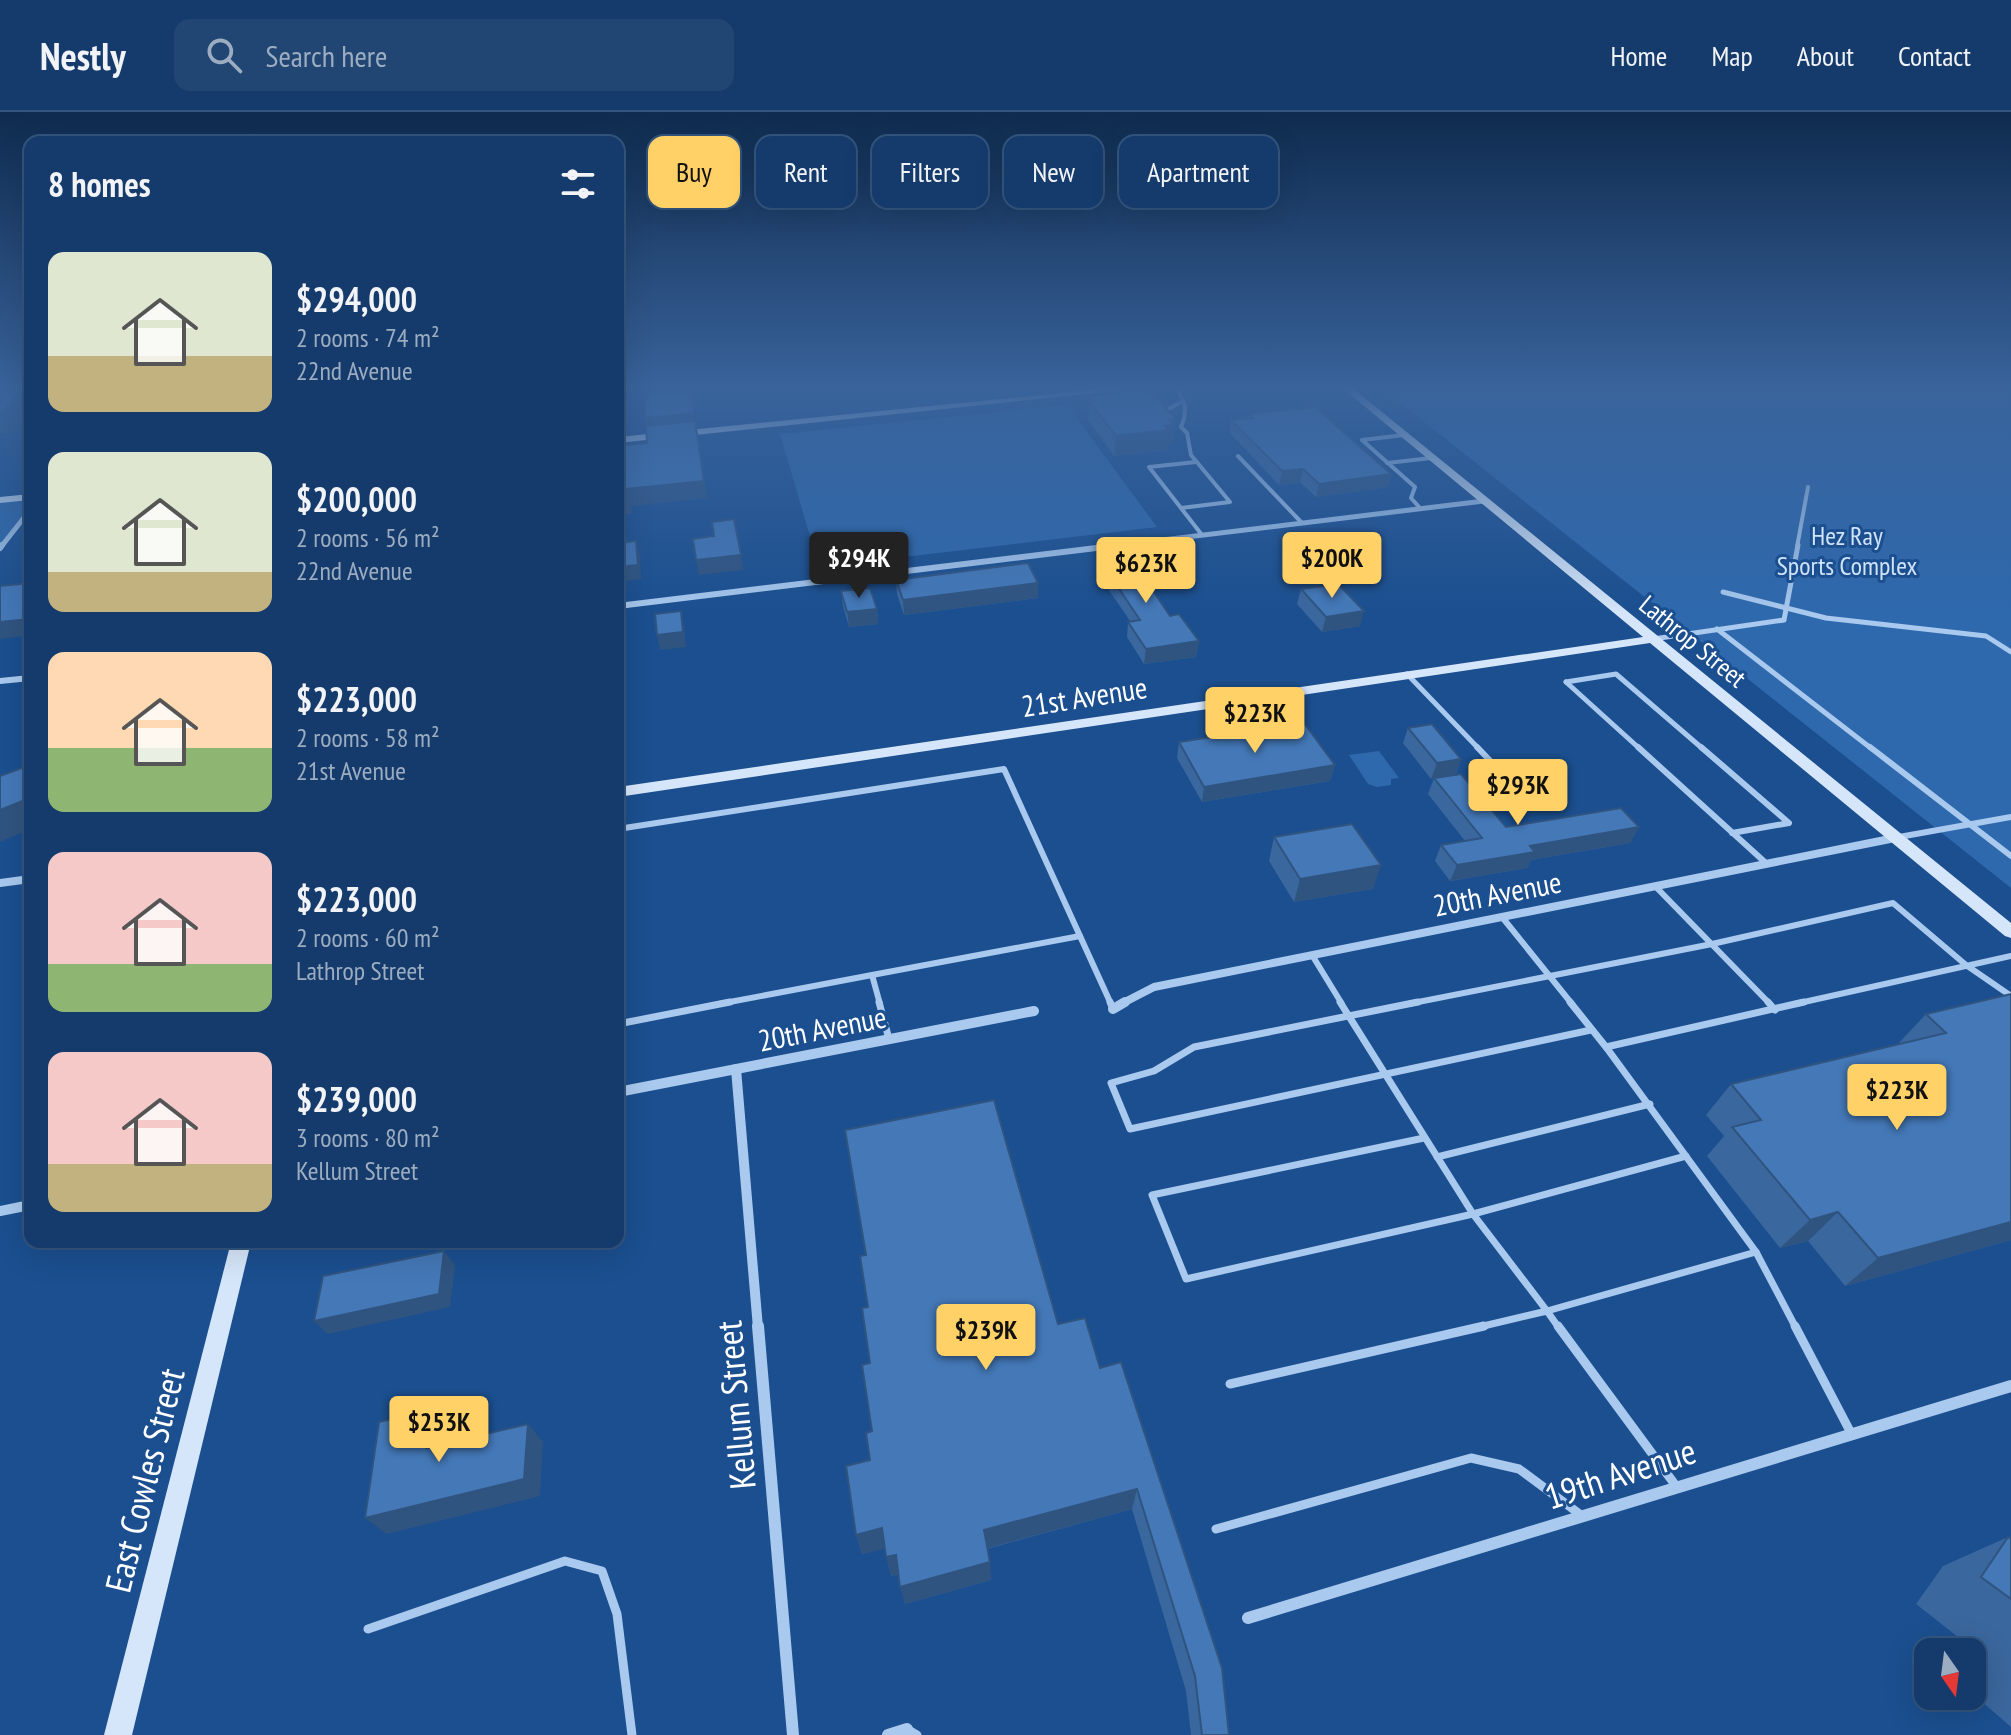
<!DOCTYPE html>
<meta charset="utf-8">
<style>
body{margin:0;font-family:"PT Sans Narrow",sans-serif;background:#214673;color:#f1f3f6;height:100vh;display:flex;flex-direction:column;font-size:30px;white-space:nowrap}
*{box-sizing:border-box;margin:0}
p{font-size:26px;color:#9dadc1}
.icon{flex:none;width:44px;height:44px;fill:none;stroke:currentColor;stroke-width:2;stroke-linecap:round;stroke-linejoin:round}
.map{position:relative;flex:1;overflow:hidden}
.sheet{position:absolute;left:24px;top:24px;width:600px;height:1112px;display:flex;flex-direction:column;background:#143b6b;border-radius:16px;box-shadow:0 8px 32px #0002,0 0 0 2px #33557e}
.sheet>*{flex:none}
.banner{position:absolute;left:648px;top:24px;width:760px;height:72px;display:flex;gap:16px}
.needle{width:52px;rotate:166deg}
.controls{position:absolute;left:1914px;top:1526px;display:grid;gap:16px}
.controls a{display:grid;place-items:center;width:72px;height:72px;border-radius:16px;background:#143b6b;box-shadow:0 8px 32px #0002,0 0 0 2px #33557e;font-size:40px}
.price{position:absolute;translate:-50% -68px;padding:0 18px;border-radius:8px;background:#ffd166;color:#111;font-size:26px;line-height:52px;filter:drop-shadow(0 2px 4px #0008)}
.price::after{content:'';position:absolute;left:50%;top:48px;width:24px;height:18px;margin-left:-12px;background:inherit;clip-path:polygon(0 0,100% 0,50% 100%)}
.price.active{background:#222;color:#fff}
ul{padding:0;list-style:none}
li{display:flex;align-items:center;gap:24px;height:200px;padding:0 24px}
li span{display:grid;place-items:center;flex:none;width:224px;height:160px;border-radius:16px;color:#555}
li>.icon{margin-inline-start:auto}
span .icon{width:96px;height:96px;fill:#fffc;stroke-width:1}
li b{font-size:34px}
h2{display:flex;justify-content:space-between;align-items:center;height:96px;padding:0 24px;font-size:34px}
.pill{padding:0 28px;border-radius:16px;background:#143b6b;box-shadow:0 8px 32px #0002,0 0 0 2px #33557e;font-size:28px;line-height:72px}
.pill.active{background:#ffd166;color:#111}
header{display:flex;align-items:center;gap:48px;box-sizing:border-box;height:112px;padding:0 40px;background:#143b6b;border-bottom:2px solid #33557e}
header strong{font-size:38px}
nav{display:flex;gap:44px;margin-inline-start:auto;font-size:28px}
.search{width:560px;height:72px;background:#214673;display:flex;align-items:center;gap:20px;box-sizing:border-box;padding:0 28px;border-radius:16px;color:#9dadc1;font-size:30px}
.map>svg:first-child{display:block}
</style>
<header>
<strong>Nestly</strong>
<div class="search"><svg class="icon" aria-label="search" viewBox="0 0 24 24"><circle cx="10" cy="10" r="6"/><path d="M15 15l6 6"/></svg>Search here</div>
<nav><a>Home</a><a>Map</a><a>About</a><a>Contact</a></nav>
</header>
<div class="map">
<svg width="2011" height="1623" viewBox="0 0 2011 1623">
<rect width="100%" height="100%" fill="#1b4f8f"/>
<g fill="#2e69ad">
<path d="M1379,274H2011V776Z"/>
<path d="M1067,293L1157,415L819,455L780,322Z"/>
<path d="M30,385V398L0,436V388Z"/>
<path d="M1379,639L1399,666L1391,667V673L1377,675L1368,672L1349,643Z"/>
</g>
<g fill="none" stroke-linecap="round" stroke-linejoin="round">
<g stroke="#a9c9ee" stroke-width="4">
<path d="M1174,274C1186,288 1188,299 1181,315L1187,321L1191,343L1230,390L1181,396L1202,423"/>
<path d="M1167,302L1165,299L1183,289"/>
<path d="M1404,323L1362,328L1415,375L1411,386L1421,397"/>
<path d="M1238,344L1302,411"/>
<path d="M1387,351L1431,346"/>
<path d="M1181,396L1149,355L1196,350"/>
<path d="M1797,435L1808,375"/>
</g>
<g stroke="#a9c9ee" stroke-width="5">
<path d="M1723,480L1826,506L1986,524L2011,540"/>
<path d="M1717,517L1872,637"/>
<path d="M1653,527L1784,508L1798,433"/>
<path d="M1407,562L1479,637"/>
<path d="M1566,570L1616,562L1703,637"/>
<path d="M1566,570L1640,637"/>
</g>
<g stroke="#a9c9ee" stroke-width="6">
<path d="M1477,635L1520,680"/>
<path d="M1638,635L1767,752"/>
<path d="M1701,635L1789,711L1732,721"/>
<path d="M1870,635L2011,744"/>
<path d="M618,717L1004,657L1080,824L872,863L880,892"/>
<path d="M1899,725L2011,705"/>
<path d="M1655,774L1770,892"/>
<path d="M1502,805L1572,892"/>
<path d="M1080,824L1111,892"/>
<path d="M1312,843L1342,892"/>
<path d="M719,892L872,863"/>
<path d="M1408,892L1712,832L1893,791L1966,853L2011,884"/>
<path d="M1795,892L2011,844"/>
</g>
<g stroke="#a9c9ee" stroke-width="7">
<path d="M879,890L889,927"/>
<path d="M1110,890L1113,897"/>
<path d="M1340,890L1473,1102L1186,1167L1152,1083L1424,1026"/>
<path d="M1418,890L1194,935L1154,959L1111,971L1130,1017L1591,918"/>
<path d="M1570,890L1606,935"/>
<path d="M1768,890L1775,898"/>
<path d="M618,912L730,890"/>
<path d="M1686,1044L1473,1102L1547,1199L1756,1140"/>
<path d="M1437,1045L1650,992"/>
<path d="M1475,1216L1547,1199L1559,1216"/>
<path d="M1796,1216L1756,1140L1606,935L1804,890"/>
</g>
<g stroke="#a9c9ee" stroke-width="9">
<path d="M1558,1214L1676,1374"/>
<path d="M1795,1214L1852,1323"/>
<path d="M1230,1272L1484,1214"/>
<path d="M1216,1417L1471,1346L1519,1357L1581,1403"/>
<path d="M368,1517L565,1449L602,1459L617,1502L632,1623"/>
<path d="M907,1617L917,1623"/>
</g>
<g stroke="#a9c9ee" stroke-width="5">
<path d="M1,435L30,398"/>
<path d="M1104,435L1484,389"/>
</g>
<g stroke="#a9c9ee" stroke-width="6">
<path d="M0,436L2,433"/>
<path d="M618,494L1121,433"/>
<path d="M0,569L30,566"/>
</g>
<g stroke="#a9c9ee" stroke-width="8">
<path d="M0,771L30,767"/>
<path d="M1121,892L1154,875L1895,726"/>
</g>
<g stroke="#a9c9ee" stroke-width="10">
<path d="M1113,897L1125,890"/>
<path d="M736,957L758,1216"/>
<path d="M618,980L1034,899"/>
<path d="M0,1099L30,1093"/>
</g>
<g stroke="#a9c9ee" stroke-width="12">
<path d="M758,1214L793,1623"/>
<path d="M1248,1506L2011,1274"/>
<path d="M888,1623L907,1617"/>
</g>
<g fill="#d6e6fa" fill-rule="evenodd">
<path d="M1131,274H1163L618,331V325Z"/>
<path d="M1340,274H1350L2011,811V826L2005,824L1650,531L618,685V675L1643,525Z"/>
<path d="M30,382V388L0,391V385Z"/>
<path d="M231,1130H251L132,1623H104Z"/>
</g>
</g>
<g fill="#3a679d">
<path d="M0,274H30L12,320L0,321Z"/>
<path d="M1090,284L1176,307L1172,332L1167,333V338L1114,344L1088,308Z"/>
<path d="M1249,302L1391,362L1388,375L1316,385L1300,370L1279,373L1230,321L1231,308L1249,306Z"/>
<path d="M1153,436L1193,451L1191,466L1165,469L1152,450Z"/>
<path d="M1097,444L1170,504L1199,529L1196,545L1144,552L1127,525L1128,510L1130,509L1096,459Z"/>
<path d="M896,468L1038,471V486L904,503L897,482Z"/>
<path d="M1301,477L1360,514L1322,520L1297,492Z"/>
<path d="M841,479L877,497L878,512L849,515L843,494Z"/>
<path d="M1408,616L1461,647L1456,662L1431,667L1403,631Z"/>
<path d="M1179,630L1335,653L1330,669L1202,690L1177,646Z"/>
<path d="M1434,666L1506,715H1639L1630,731L1531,748L1527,756L1450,769L1435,749L1441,733L1465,729L1428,682Z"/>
<path d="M1274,725L1373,777L1294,790L1269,749Z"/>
<path d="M2011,882V1128L1845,1174L1808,1129L1780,1136L1707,1044L1724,1024L1706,1003L1731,972L1897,933L1926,902Z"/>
<path d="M1058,1212L1100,1256L1229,1623H1191L1186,1579L1132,1397L987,1437L991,1468L905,1492L899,1462L891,1464L885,1436L862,1442L856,1423L870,1348L872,1319Z"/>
<path d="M2008,1425L2011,1427V1615L1972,1581V1540H1970L1972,1536L1916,1492L1943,1454Z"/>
</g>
<g fill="#305480">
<path d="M25,274H30V301L12,320L0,321V302Z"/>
<path d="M625,274H627L629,308L618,309V295Z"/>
<path d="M693,293L707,386L631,394L632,402L618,403V386L627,377L704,369L648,319L645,306Z"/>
<path d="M1176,307L1174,327H1173L1172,332L1167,333V338L1114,344L1116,324L1170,308Z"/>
<path d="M1303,357L1300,370L1279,373L1282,359Z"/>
<path d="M1391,362L1388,375L1316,385L1319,372Z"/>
<path d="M636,429L640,444L641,467L618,470V455Z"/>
<path d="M741,443L743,458L699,463L696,448Z"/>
<path d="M1193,451L1191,466L1165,469L1166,455Z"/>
<path d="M1038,471V486L904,503L903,488Z"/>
<path d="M877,497L878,512L849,515L847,500Z"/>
<path d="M681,499L684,514L686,535L660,538L657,523Z"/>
<path d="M1364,499L1360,514L1322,520L1326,505Z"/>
<path d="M30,507V523L0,527V510Z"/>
<path d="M1199,529L1196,545L1144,552L1146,537Z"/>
<path d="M1461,647L1456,662L1431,667L1437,651Z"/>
<path d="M1335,653L1330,669L1202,690L1204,675Z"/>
<path d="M30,686V717L0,730V698Z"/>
<path d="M1639,715L1630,731L1531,748L1527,756L1450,769L1457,753L1530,734Z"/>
<path d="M1381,753L1373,777L1294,790L1300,767Z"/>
<path d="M1838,1100L1808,1129L1780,1136L1810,1108Z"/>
<path d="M2011,1110V1128L1845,1174L1878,1146Z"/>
<path d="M444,1139L455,1153L450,1195L328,1222L314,1209Z"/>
<path d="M431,1298L449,1316L446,1353L427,1336Z"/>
<path d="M528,1312L543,1330L540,1384L387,1422L365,1406Z"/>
<path d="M1137,1377L1132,1397L985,1437L984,1418Z"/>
<path d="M882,1416L887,1436L862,1442L856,1423Z"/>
<path d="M896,1443L900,1461L891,1464L886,1445Z"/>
<path d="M990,1450L991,1468L905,1492L900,1475Z"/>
</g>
<g fill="#4478b7" stroke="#305480" stroke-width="2">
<path d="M23,274H26L0,302V280L20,279Z"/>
<path d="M618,274H625L626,295H618Z"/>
<path d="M1142,277L1146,280H1152L1176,307L1170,308L1175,313L1165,314L1169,318L1116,324L1089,289L1094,288L1090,284Z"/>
<path d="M691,280L694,301L645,306L644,284Z"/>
<path d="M1315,295L1391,362L1319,372L1303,357L1282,359L1231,308L1253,306L1249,302Z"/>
<path d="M695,309L704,369L627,377V385L618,386V334L647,331L646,314Z"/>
<path d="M734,407L741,443L696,448L693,427L714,424L712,410Z"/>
<path d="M636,429L638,453L618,455V431Z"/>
<path d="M1179,433L1193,451L1166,455L1153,436Z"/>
<path d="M1126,439L1170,504L1179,502L1199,529L1146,537L1128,510L1140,508L1097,444Z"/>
<path d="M1028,451L1038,471L903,488L896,468Z"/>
<path d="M30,471V507L0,510V474Z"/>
<path d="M1338,472L1364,499L1326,505L1301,477Z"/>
<path d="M870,476L877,497L847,500L841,479Z"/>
<path d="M681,499L683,520L657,523L655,502Z"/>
<path d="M1304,611L1335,653L1204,675L1179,630Z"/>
<path d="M1432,612L1461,647L1437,651L1408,616Z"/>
<path d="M30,653V686L0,698V664Z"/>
<path d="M1461,662L1506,715L1621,696L1639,715L1530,734L1535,740L1457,753L1441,733L1482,726L1434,666Z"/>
<path d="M1352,712L1381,753L1300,767L1274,725Z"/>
<path d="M2011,882V1110L1878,1146L1838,1100L1810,1108L1732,1015L1761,1008L1731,972L1946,921L1926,902Z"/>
<path d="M994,988L1058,1212L1085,1206L1100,1256L1121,1250L1222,1556L1229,1623H1202L1195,1564L1137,1377L984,1418L990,1450L900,1475L896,1443L886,1445L882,1416L856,1423L846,1354L870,1348L866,1321L872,1319L862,1253L870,1251L862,1196L868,1195L860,1144L866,1143L845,1018Z"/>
<path d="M444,1139L439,1182L314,1209L323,1164Z"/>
<path d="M431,1298L427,1336L528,1312L524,1367L365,1406L379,1310Z"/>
<path d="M2008,1425L2011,1427V1487L1981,1465Z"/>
</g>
<linearGradient id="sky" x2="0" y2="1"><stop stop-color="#0f2b4f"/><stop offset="0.55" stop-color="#39639b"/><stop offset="1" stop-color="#39639b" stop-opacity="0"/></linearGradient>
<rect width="2011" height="502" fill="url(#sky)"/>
<g text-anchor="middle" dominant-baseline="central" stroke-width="6" stroke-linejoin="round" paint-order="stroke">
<g font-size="26" fill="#cfe3fa" stroke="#1b4f8f">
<text x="1847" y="423">Hez Ray<tspan x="1847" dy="30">Sports Complex</tspan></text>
</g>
<g font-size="26" fill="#fff" stroke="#1b4f8f">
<text transform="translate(1693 529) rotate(39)">Lathrop Street</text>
</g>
<g font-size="30" fill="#fff" stroke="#1b4f8f">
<text transform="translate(1084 584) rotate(-9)">21st Avenue</text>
<text transform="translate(1497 781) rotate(-11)">20th Avenue</text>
<text transform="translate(822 916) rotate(-11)">20th Avenue</text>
</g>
<g font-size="36" fill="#fff" stroke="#1b4f8f">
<text transform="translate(735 1293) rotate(-95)">Kellum Street</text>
<text transform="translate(1620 1361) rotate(-18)">19th Avenue</text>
<text transform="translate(144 1368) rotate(-76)">East Cowles Street</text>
</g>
</g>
</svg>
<div class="controls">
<a><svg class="needle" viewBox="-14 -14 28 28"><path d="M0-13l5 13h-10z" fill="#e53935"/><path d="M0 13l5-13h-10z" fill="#9dadc1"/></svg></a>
</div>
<b class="price active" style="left:859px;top:488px">$294K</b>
<b class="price" style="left:1332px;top:488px">$200K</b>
<b class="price" style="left:1146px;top:493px">$623K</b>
<b class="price" style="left:1255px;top:643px">$223K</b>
<b class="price" style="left:1518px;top:715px">$293K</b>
<b class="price" style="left:1897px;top:1020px">$223K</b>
<b class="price" style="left:986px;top:1260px">$239K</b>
<b class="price" style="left:439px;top:1352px">$253K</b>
<div class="banner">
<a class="pill active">Buy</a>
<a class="pill">Rent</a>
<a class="pill">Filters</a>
<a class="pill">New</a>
<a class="pill">Apartment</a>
</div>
<section class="sheet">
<h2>8 homes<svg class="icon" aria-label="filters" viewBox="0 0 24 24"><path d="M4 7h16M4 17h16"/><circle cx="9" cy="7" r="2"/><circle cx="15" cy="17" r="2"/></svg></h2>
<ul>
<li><span style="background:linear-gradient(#dfe7d0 65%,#c2b280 0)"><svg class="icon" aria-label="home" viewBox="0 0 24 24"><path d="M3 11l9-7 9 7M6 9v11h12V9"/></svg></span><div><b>$294,000</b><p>2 rooms · 74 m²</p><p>22nd Avenue</p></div></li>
<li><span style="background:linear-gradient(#dfe7d0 75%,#c2b280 0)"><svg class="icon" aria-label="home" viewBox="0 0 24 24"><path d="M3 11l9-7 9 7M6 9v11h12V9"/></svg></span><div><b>$200,000</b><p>2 rooms · 56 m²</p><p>22nd Avenue</p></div></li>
<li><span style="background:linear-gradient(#ffd9b3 60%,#8fb573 0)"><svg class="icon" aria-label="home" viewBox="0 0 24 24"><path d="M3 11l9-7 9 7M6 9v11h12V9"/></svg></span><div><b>$223,000</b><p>2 rooms · 58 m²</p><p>21st Avenue</p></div></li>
<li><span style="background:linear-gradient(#f6c9c9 70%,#8fb573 0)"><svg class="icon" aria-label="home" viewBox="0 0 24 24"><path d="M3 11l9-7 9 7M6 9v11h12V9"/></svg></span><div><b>$223,000</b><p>2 rooms · 60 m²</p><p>Lathrop Street</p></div></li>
<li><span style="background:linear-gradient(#f6c9c9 70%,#c2b280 0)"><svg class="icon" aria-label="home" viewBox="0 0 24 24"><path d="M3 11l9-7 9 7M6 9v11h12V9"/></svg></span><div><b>$239,000</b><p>3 rooms · 80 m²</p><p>Kellum Street</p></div></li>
</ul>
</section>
</div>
